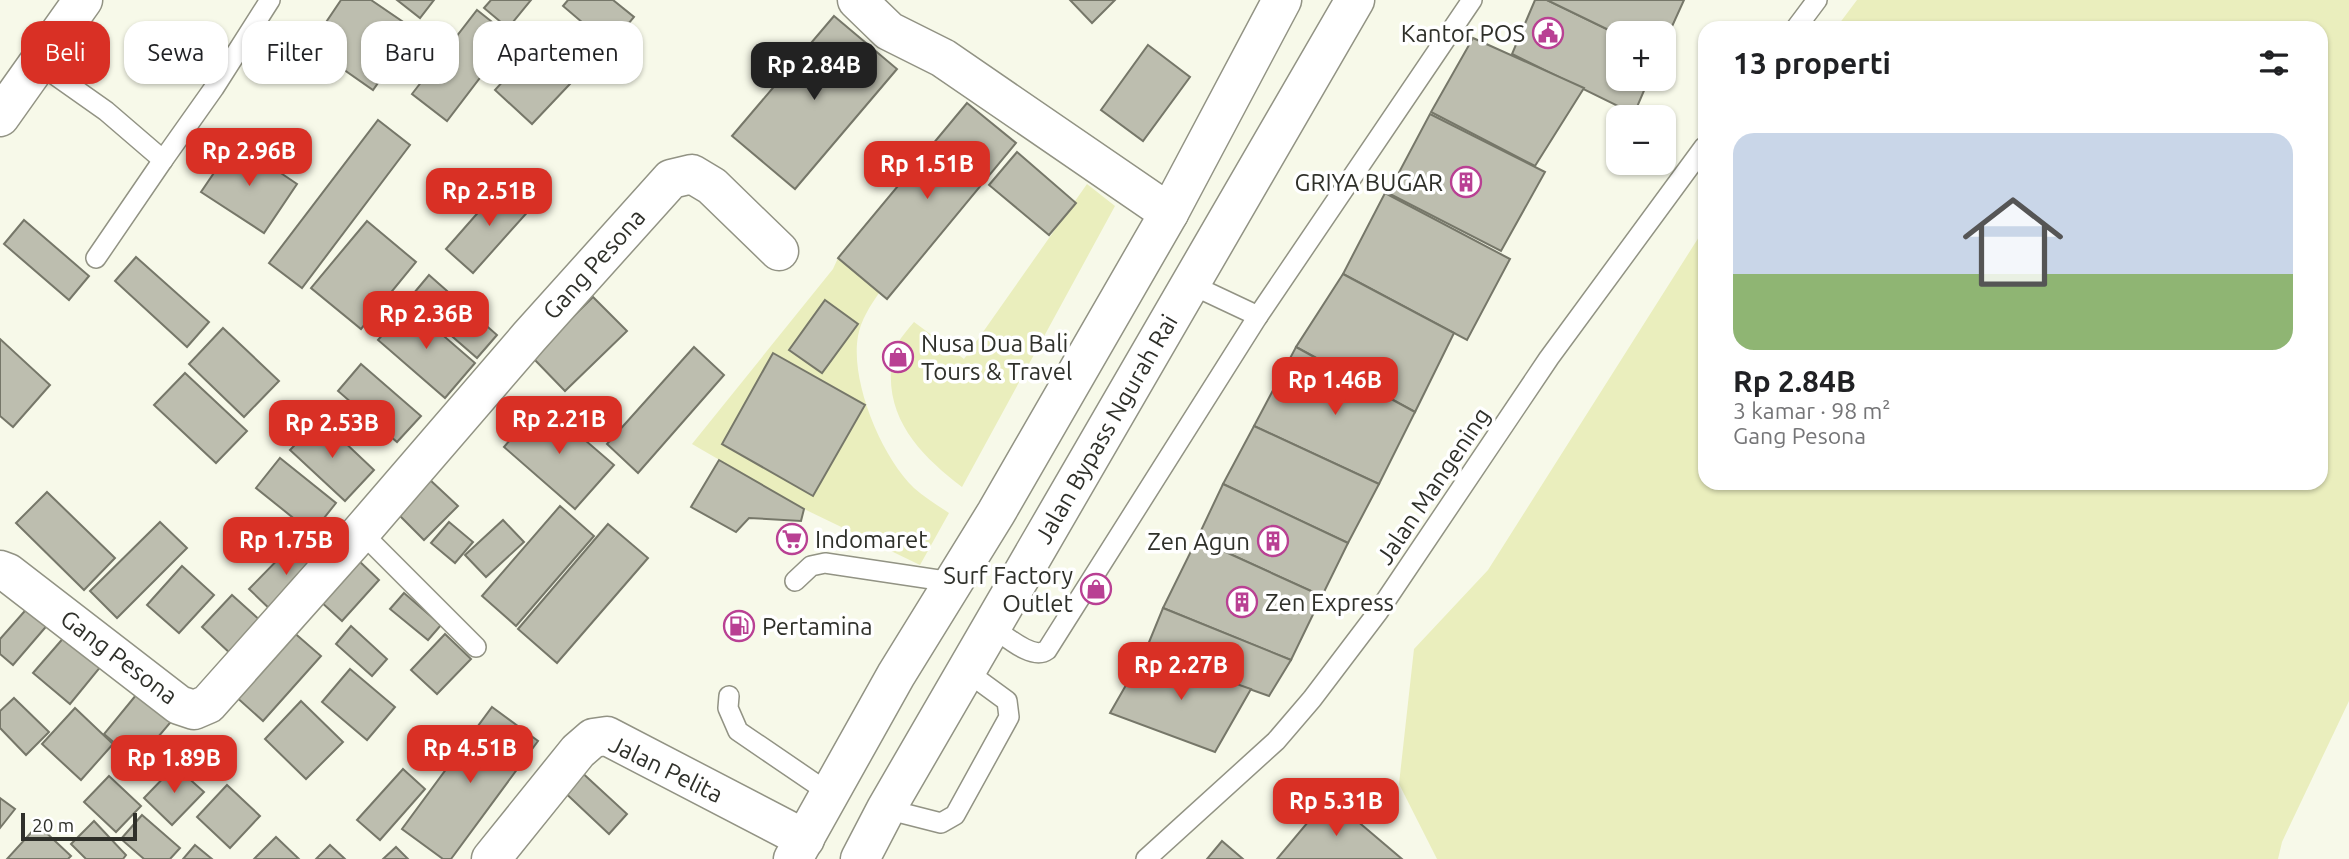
<!DOCTYPE html>
<html lang="id">
<meta charset="utf-8">
<style>
body{margin:0;font-family:Ubuntu,sans-serif;background:#f6f6f6;color:#202124;height:100vh;display:flex;flex-direction:column;font-size:26px;white-space:nowrap}
*{box-sizing:border-box;margin:0}
p{font-size:23px;color:#757577}
.icon{flex:none;width:38px;height:38px;fill:none;stroke:currentColor;stroke-width:2;stroke-linecap:round;stroke-linejoin:round}
.map{position:relative;flex:1;overflow:hidden}
.side{position:absolute;left:1698px;top:21px;width:630px;height:469px;display:flex;flex-direction:column;background:#fff;border-radius:21px;box-shadow:0 2px 5px #0004}
.side>*{flex:none}
.banner{position:absolute;left:21px;top:21px;width:665px;height:63px;display:flex;gap:14px}
.controls{position:absolute;left:1606px;top:21px;display:grid;gap:14px}
.controls a{display:grid;place-items:center;width:70px;height:70px;border-radius:14px;background:#fff;box-shadow:0 2px 5px #0004;font-size:35px}
.scale{position:absolute;left:21px;bottom:18px;width:116px;box-sizing:border-box;padding-left:7px;border:4px solid #2f302a;border-top:0;font-size:19px;line-height:24px;white-space:nowrap;color:#2f302a;-webkit-text-stroke:5px #fff;paint-order:stroke}
.price{position:absolute;translate:-50% -60px;padding:0 16px;border-radius:14px;background:#d93025;color:#fff;font-size:23px;line-height:46px;filter:drop-shadow(0 2px 4px #0008)}
.price::after{content:'';position:absolute;left:50%;top:42px;width:21px;height:16px;margin-left:-10px;background:inherit;clip-path:polygon(0 0,100% 0,50% 100%)}
.price.selected{background:#222;color:#fff}
ul{padding:0;list-style:none}
li{display:grid;align-content:center;gap:14px;height:371px;padding:0 35px}
li+li{border-top:2px solid #e0e0e0}
li span{display:grid;place-items:center;height:217px;border-radius:21px;color:#555}
li>.icon{margin-inline-start:auto}
span .icon{width:126px;height:126px;fill:#fffc;stroke-width:1}
li b{font-size:30px}
h2{display:flex;justify-content:space-between;align-items:center;height:84px;padding:0 35px;font-size:30px}
.chip{padding:0 24px;border-radius:21px;background:#fff;box-shadow:0 2px 5px #0004;font-size:24px;line-height:63px}
.chip.selected{background:#d93025;color:#fff}
.map>svg:first-child{display:block}
</style>
<div class="map">
<svg width="2349" height="859" viewBox="0 0 2349 859">
<rect width="100%" height="100%" fill="#f7f9e9"/>
<g fill="#eaeebd">
<path d="M1857,0H2349V701L2282,842L2278,859H1437L1399,784L1414,649L1488,570L1704,229V483H2320V28H1836Z"/>
<path d="M1087,184L1115,206L962,487C924,458 888,423 891,371C892,362 893,352 897,344C902,336 908,329 914,322L964,359Z"/>
<path d="M838,258L879,293C870,306 861,320 858,336C850,381 881,456 914,488C924,497 937,505 949,513L920,565L804,509L692,444L833,269Z"/>
</g>
<g fill="#bdbeaf" stroke="#767769" stroke-width="2">
<path d="M341,0H371L415,30L373,90L310,46Z"/>
<path d="M397,0H434L420,18Z"/>
<path d="M491,0H531L508,28L484,8Z"/>
<path d="M568,0H613L634,17L610,46L563,6Z"/>
<path d="M1070,0H1115L1092,23Z"/>
<path d="M1535,0H1547L1619,35V79H1649L1634,114L1512,54Z"/>
<path d="M1547,0H1684L1664,44V33H1619V35Z"/>
<path d="M477,10L511,37L447,121L412,94Z"/>
<path d="M834,16L897,69L795,189L732,136Z"/>
<path d="M549,31L587,66L532,124L495,90Z"/>
<path d="M1473,38L1584,88L1535,166L1431,112Z"/>
<path d="M1148,45L1190,77L1143,141L1101,110Z"/>
<path d="M967,103L1016,143L887,299L838,258Z"/>
<path d="M1430,114L1545,172L1501,251L1388,193Z"/>
<path d="M378,120L410,145L302,288L269,263Z"/>
<path d="M235,142L297,184L264,233L201,192Z"/>
<path d="M1017,152L1076,203L1049,235L989,185Z"/>
<path d="M504,183L532,207L473,273L446,249Z"/>
<path d="M1385,193L1510,259L1467,340L1343,274Z"/>
<path d="M24,220L89,276L69,300L4,244Z"/>
<path d="M367,221L416,262L361,329L311,288Z"/>
<path d="M136,257L209,322L187,347L115,281Z"/>
<path d="M1343,274L1454,333L1415,412L1296,347Z"/>
<path d="M429,275L497,335L477,358L409,299Z"/>
<path d="M593,297L627,331L565,391L532,357Z"/>
<path d="M825,300L858,324L822,373L789,350Z"/>
<path d="M408,305L475,363L445,398L378,340Z"/>
<path d="M223,328L279,381L244,417L189,364Z"/>
<path d="M0,339L50,385L13,427L0,416Z"/>
<path d="M694,347L724,375L638,473L607,444Z"/>
<path d="M1296,347L1415,412L1379,484L1254,426Z"/>
<path d="M773,353L865,405L813,496L722,444Z"/>
<path d="M361,364L421,416L397,442L338,391Z"/>
<path d="M185,373L247,431L216,463L154,405Z"/>
<path d="M542,403L614,465L575,509L504,447Z"/>
<path d="M320,419L374,470L345,501L290,450Z"/>
<path d="M1254,426L1379,484L1348,543L1223,484Z"/>
<path d="M280,458L336,503L312,533L256,488Z"/>
<path d="M719,460L804,509L801,521L749,518L736,532L691,507Z"/>
<path d="M429,479L458,506L424,540L396,512Z"/>
<path d="M1223,484L1348,543L1322,596L1197,539Z"/>
<path d="M47,492L115,558L84,590L16,523Z"/>
<path d="M560,506L594,536L516,626L482,596Z"/>
<path d="M503,520L524,542L486,577L465,555Z"/>
<path d="M160,522L187,548L117,618L90,591Z"/>
<path d="M449,522L473,542L455,563L431,543Z"/>
<path d="M608,524L648,558L557,663L518,629Z"/>
<path d="M298,539L323,564L275,614L249,589Z"/>
<path d="M1197,539L1322,596L1291,660L1163,608Z"/>
<path d="M357,559L379,580L342,621L320,601Z"/>
<path d="M182,566L214,595L179,633L147,605Z"/>
<path d="M404,593L441,625L428,640L390,609Z"/>
<path d="M232,595L262,622L232,655L202,627Z"/>
<path d="M31,604L50,622L13,665L0,654V639Z"/>
<path d="M1163,608L1291,660L1269,696L1145,652Z"/>
<path d="M351,626L387,659L372,676L336,644Z"/>
<path d="M291,630L321,656L263,721L234,695Z"/>
<path d="M445,634L471,659L437,694L411,670Z"/>
<path d="M66,635L102,665L70,704L33,673Z"/>
<path d="M1145,652L1251,689L1215,752L1110,713Z"/>
<path d="M350,669L395,707L367,740L322,702Z"/>
<path d="M141,689L175,717L137,762L104,734Z"/>
<path d="M14,698L49,732L26,755L0,728V711Z"/>
<path d="M301,701L343,742L306,779L265,739Z"/>
<path d="M492,707L538,741L451,859H443L402,829Z"/>
<path d="M75,708L113,744L81,780L42,744Z"/>
<path d="M175,766L204,792L172,825L144,798Z"/>
<path d="M577,768L627,814L609,834L559,787Z"/>
<path d="M403,769L425,789L380,840L357,820Z"/>
<path d="M109,776L141,806L116,832L84,802Z"/>
<path d="M227,785L260,816L230,848L197,817Z"/>
<path d="M1329,797L1402,859H1277Z"/>
<path d="M0,798L15,809L0,828Z"/>
<path d="M142,815L180,848L170,859H144L121,839Z"/>
<path d="M94,821L126,855L123,859H86L71,844Z"/>
<path d="M38,825L71,856L68,859H7Z"/>
<path d="M276,837L299,859H254Z"/>
<path d="M1222,841L1243,859H1207Z"/>
<path d="M195,845L212,859H183Z"/>
<path d="M330,845L345,859H316Z"/>
<path d="M396,847L408,859H383Z"/>
</g>
<g fill="none" stroke-linecap="round" stroke-linejoin="round">
<g stroke="#929384" stroke-width="22">
<g id="lane">
<path d="M1796,28L1817,0"/>
<path d="M38,63L106,111L163,160L214,88L270,0"/>
<path d="M96,258L163,160"/>
<path d="M1190,284L1258,316"/>
<path d="M361,532L476,647"/>
<path d="M795,581L811,566L825,563L952,582"/>
<path d="M992,627C1005,635 1032,661 1047,650L1258,316L1472,0"/>
<path d="M729,696L728,708L738,731L829,793"/>
<path d="M886,809L941,823L955,815L1009,717L1007,701L966,671"/>
<path d="M1146,859L1276,741L1312,699L1378,612L1549,358L1704,147"/>
</g>
</g>
<g stroke="#929384" stroke-width="41">
<g id="street">
<path d="M857,0L889,31L943,58L1169,213"/>
<path d="M0,570L8,573L179,705L194,710L208,704L361,532L529,337L671,179L692,174L712,186L779,251"/>
<path d="M491,859L578,751L593,738L607,736L805,839"/>
</g>
</g>
<g stroke="#929384" stroke-width="41">
<path id="secondary" d="M0,117L83,0"/>
</g>
<g stroke="#929384" stroke-width="41">
<g id="highway">
<path d="M793,859L896,675L996,513L1169,213L1282,0"/>
<path d="M860,859L886,809L1355,0"/>
</g>
</g>
<use href="#lane" stroke="#fff" stroke-width="19"/>
<use href="#street" stroke="#fff" stroke-width="38"/>
<use href="#secondary" stroke="#fff" stroke-width="38"/>
<use href="#highway" stroke="#fff" stroke-width="38"/>
</g>
<defs>
<g id="civic-ring" transform="scale(1.575)"><circle r="9.5" fill="#fff" stroke="#b94093" stroke-width="1.5"/><path d="M-.6-6.5H3V-4.5H.6V-3L4-1V1h2V6H-6V1h2V-1L-.6-3ZM-1.2 2.5V6h2.4V2.5Z" fill="#b94093"/></g>
<g id="building-ring" transform="scale(1.575)"><circle r="9.5" fill="#fff" stroke="#b94093" stroke-width="1.5"/><path d="M-4-6H4V6H1V3H-1V6H-4ZM-2.5-4.3h1.7v1.8h-1.7ZM.8-4.3h1.7v1.8H.8ZM-2.5-1h1.7V.8h-1.7ZM.8-1h1.7V.8H.8Z" fill="#b94093"/></g>
<g id="shop-ring" transform="scale(1.575)"><circle r="9.5" fill="#fff" stroke="#b94093" stroke-width="1.5"/><path d="M-5-2.5h2.3a2.7 3.5 0 0 1 5.4 0H5L5.5 6h-11ZM-1.5-2.5h3a1.5 2.3 0 0 0-3 0Z" fill="#b94093"/></g>
<g id="supermarket-ring" transform="scale(1.575)"><circle r="9.5" fill="#fff" stroke="#b94093" stroke-width="1.5"/><path d="M-6-5.5h2.5l.6 2H6L4.5 2H-2.5L-4.4-4H-6ZM-1.5 3.2a1.3 1.3 0 1 0 .1 0ZM3 3.2a1.3 1.3 0 1 0 .1 0Z" fill="#b94093"/></g>
<g id="fuel-ring" transform="scale(1.575)"><circle r="9.5" fill="#fff" stroke="#b94093" stroke-width="1.5"/><path d="M-5.5-6h7V0h2V4h1.3V-2.5L3-4.5l.8-.8L6-3V5H2.5V1h-1V6h-7ZM-4.2-4.7v3.2H.2V-4.7Z" fill="#b94093"/></g>
</defs>
<g fill-rule="evenodd">
<use href="#civic-ring" x="1548" y="33"/>
<use href="#building-ring" x="1466" y="182"/>
<use href="#shop-ring" x="898" y="357"/>
<use href="#supermarket-ring" x="792" y="539"/>
<use href="#building-ring" x="1273" y="541"/>
<use href="#shop-ring" x="1096" y="589"/>
<use href="#building-ring" x="1242" y="602"/>
<use href="#fuel-ring" x="739" y="626"/>
</g>
<g text-anchor="middle" dominant-baseline="central" stroke-width="7" stroke-linejoin="round" paint-order="stroke">
<g font-size="24" fill="#2f302a" stroke="#fff" text-anchor="end">
<text x="1525" y="33">Kantor POS</text>
<text x="1443" y="182">GRIYA BUGAR</text>
<text x="921" y="343" text-anchor="start">Nusa Dua Bali<tspan x="921" dy="28">Tours &amp; Travel</tspan></text>
<text x="815" y="539" text-anchor="start">Indomaret</text>
<text x="1250" y="541">Zen Agun</text>
<text x="1073" y="575">Surf Factory<tspan x="1073" dy="28">Outlet</tspan></text>
<text x="1265" y="602" text-anchor="start">Zen Express</text>
<text x="762" y="626" text-anchor="start">Pertamina</text>
</g>
<g font-size="24" fill="#2f302a" stroke="#fff">
<text transform="translate(594 264) rotate(-48)">Gang Pesona</text>
<text transform="translate(1106 429) rotate(-60)">Jalan Bypass Ngurah Rai</text>
<text transform="translate(1433 486) rotate(-56)">Jalan Mangening</text>
<text transform="translate(119 657) rotate(37)">Gang Pesona</text>
<text transform="translate(666 769) rotate(26)">Jalan Pelita</text>
</g>
</g>
</svg>
<div class="controls">
<a>+</a>
<a>−</a>
</div>
<div class="scale">20 m</div>
<b class="price selected" style="left:814px;top:102px">Rp 2.84B</b>
<b class="price" style="left:249px;top:188px">Rp 2.96B</b>
<b class="price" style="left:927px;top:201px">Rp 1.51B</b>
<b class="price" style="left:489px;top:228px">Rp 2.51B</b>
<b class="price" style="left:426px;top:351px">Rp 2.36B</b>
<b class="price" style="left:1335px;top:417px">Rp 1.46B</b>
<b class="price" style="left:559px;top:456px">Rp 2.21B</b>
<b class="price" style="left:332px;top:460px">Rp 2.53B</b>
<b class="price" style="left:286px;top:577px">Rp 1.75B</b>
<b class="price" style="left:1181px;top:702px">Rp 2.27B</b>
<b class="price" style="left:470px;top:785px">Rp 4.51B</b>
<b class="price" style="left:174px;top:795px">Rp 1.89B</b>
<b class="price" style="left:1336px;top:838px">Rp 5.31B</b>
<div class="banner">
<a class="chip selected">Beli</a>
<a class="chip">Sewa</a>
<a class="chip">Filter</a>
<a class="chip">Baru</a>
<a class="chip">Apartemen</a>
</div>
<section class="side">
<h2>13 properti<svg class="icon" aria-label="filters" viewBox="0 0 24 24"><path d="M4 7h16M4 17h16"/><circle cx="9" cy="7" r="2"/><circle cx="15" cy="17" r="2"/></svg></h2>
<ul>
<li><span style="background:linear-gradient(#c9d6e8 65%,#8fb573 0)"><svg class="icon" aria-label="home" viewBox="0 0 24 24"><path d="M3 11l9-7 9 7M6 9v11h12V9"/></svg></span><div><b>Rp 2.84B</b><p>3 kamar · 98 m²</p><p>Gang Pesona</p></div></li>
</ul>
</section>
</div>
